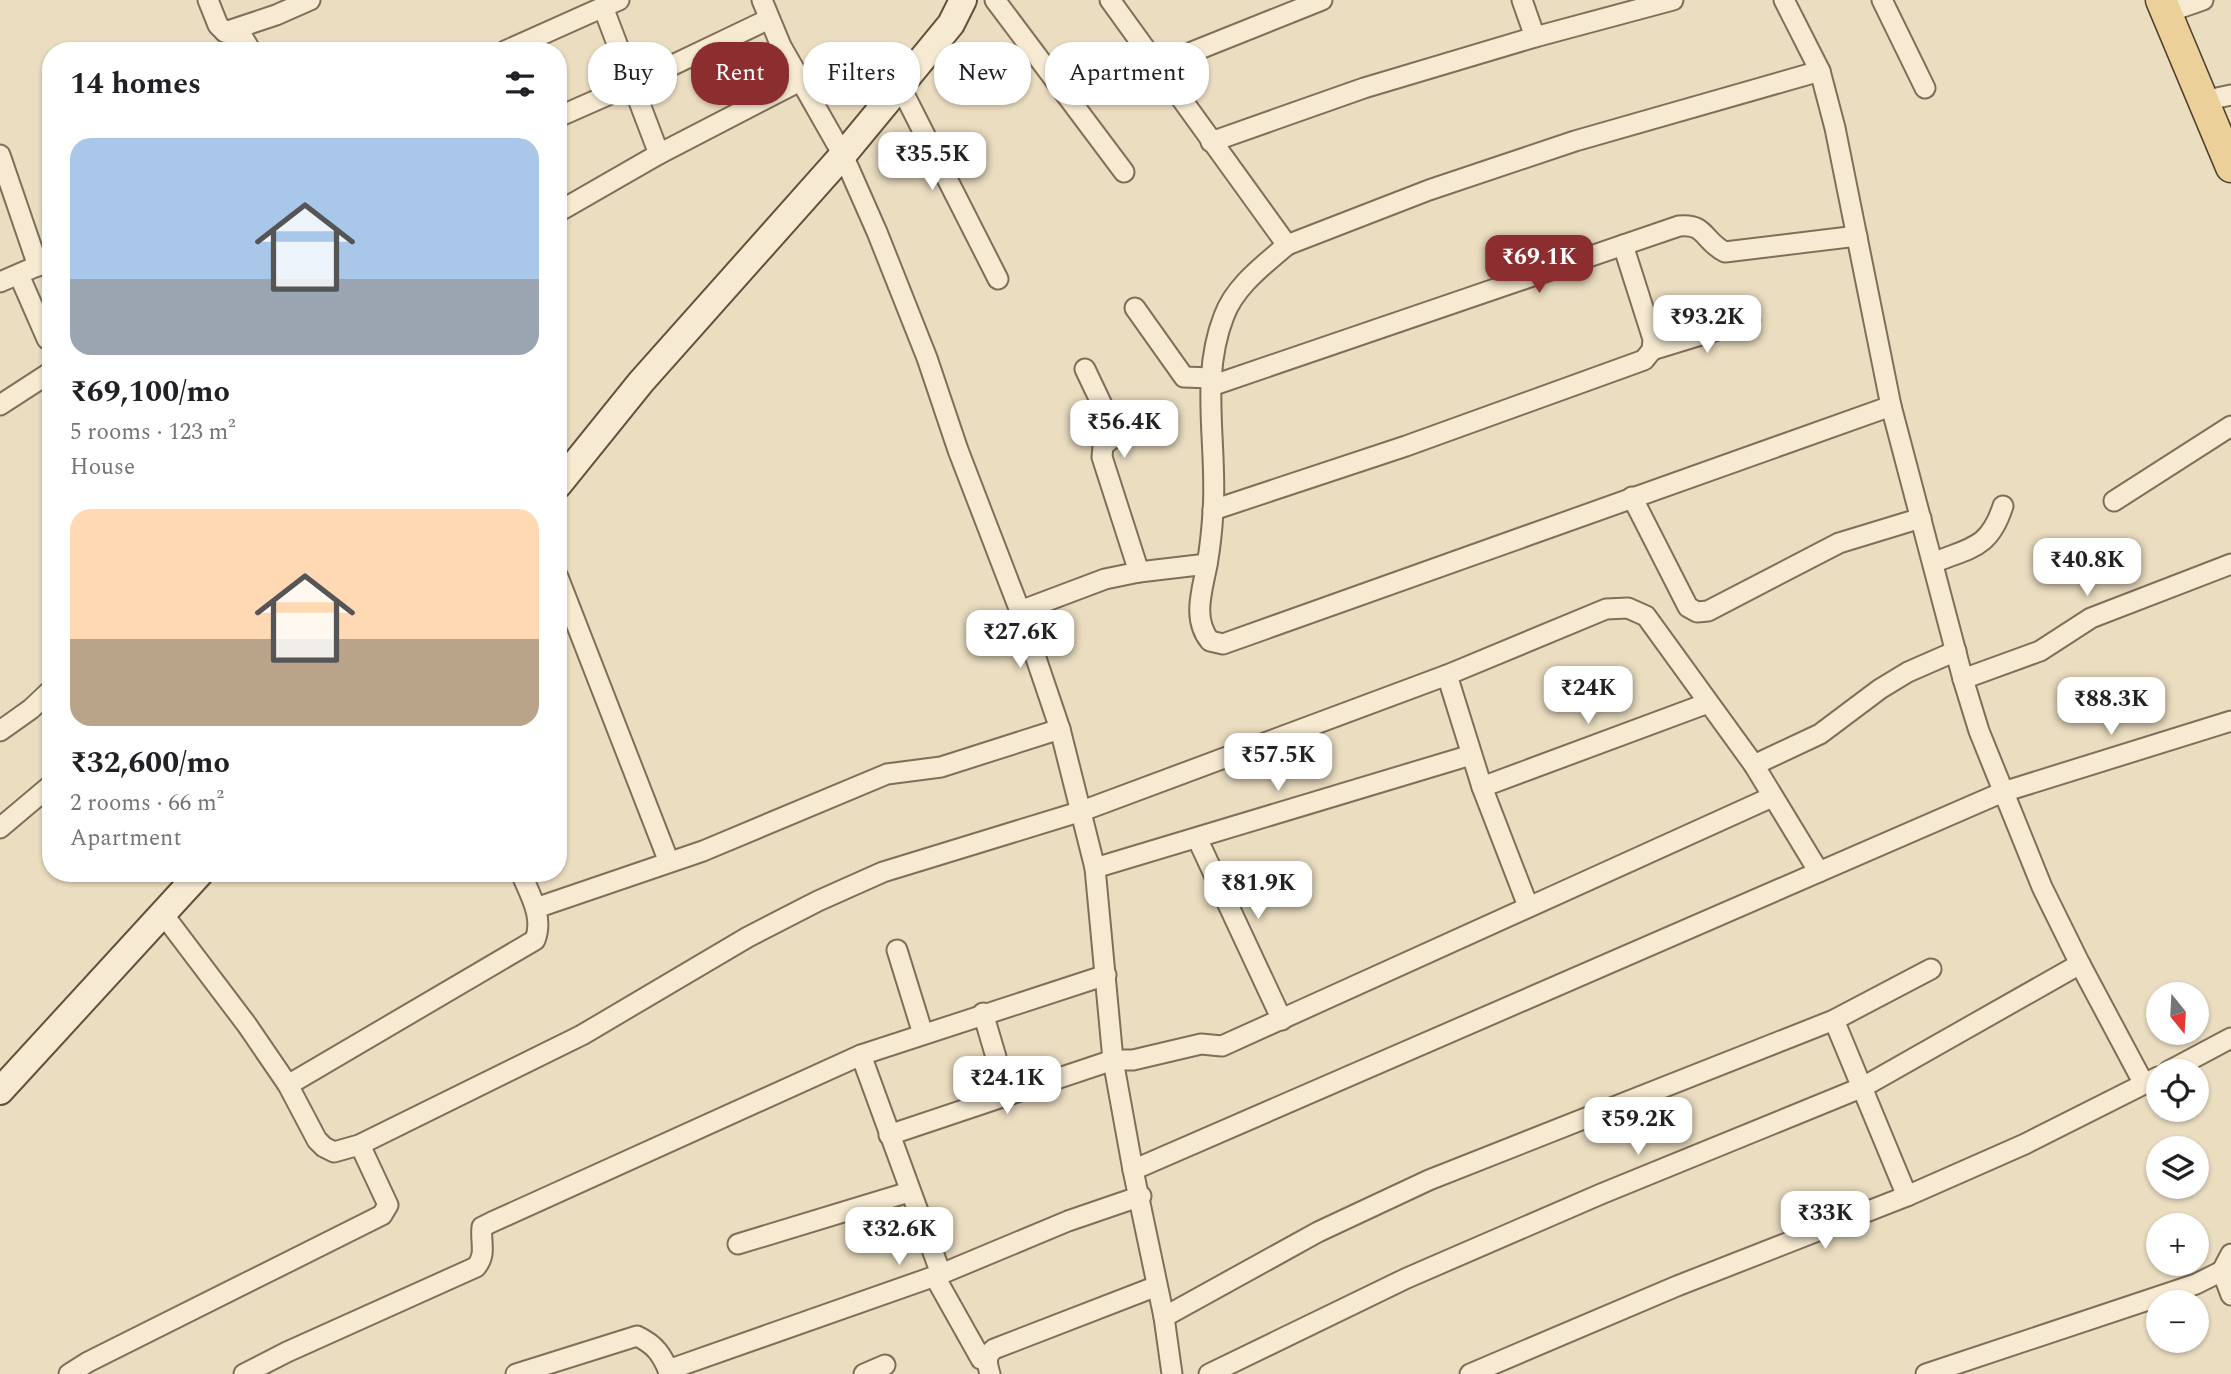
<!DOCTYPE html>
<meta charset="utf-8">
<style>
body{margin:0;font-family:Spectral,serif;background:#f6f6f6;color:#202124;height:100vh;display:flex;flex-direction:column;font-size:26px;white-space:nowrap}
*{box-sizing:border-box;margin:0}
p{font-size:23px;color:#757577}
.icon{flex:none;width:38px;height:38px;fill:none;stroke:currentColor;stroke-width:2;stroke-linecap:round;stroke-linejoin:round}
.map{position:relative;flex:1;overflow:hidden}
.side{position:absolute;left:42px;top:42px;width:525px;height:840px;display:flex;flex-direction:column;background:#fff;border-radius:28px;box-shadow:0 2px 5px #0004}
.side>*{flex:none}
.top-card{position:absolute;left:588px;top:42px;width:665px;height:63px;display:flex;gap:14px}
.needle{width:46px;rotate:162deg}
.controls{position:absolute;left:2146px;top:982px;display:grid;gap:14px}
.controls a{display:grid;place-items:center;width:63px;height:63px;border-radius:50%;background:#fff;box-shadow:0 2px 5px #0004;font-size:35px}
.price{position:absolute;translate:-50% -60px;padding:0 16px;border-radius:14px;background:#fff;color:#222;font-size:23px;line-height:46px;filter:drop-shadow(0 2px 4px #0008)}
.price::after{content:'';position:absolute;left:50%;top:42px;width:21px;height:16px;margin-left:-10px;background:inherit;clip-path:polygon(0 0,100% 0,50% 100%)}
.price.on{background:#8c2e30;color:#fff}
ul{padding:0;list-style:none}
li{display:grid;align-content:center;gap:14px;height:371px;padding:0 28px}
li span{display:grid;place-items:center;height:217px;border-radius:21px;color:#555}
li>.icon{margin-inline-start:auto}
span .icon{width:126px;height:126px;fill:#fffc;stroke-width:1}
li b{font-size:30px}
h2{display:flex;justify-content:space-between;align-items:center;height:84px;padding:0 28px;font-size:30px}
.pill{padding:0 24px;border-radius:28px;background:#fff;box-shadow:0 2px 5px #0004;font-size:24px;line-height:63px}
.pill.on{background:#8c2e30;color:#fff}
.map>svg:first-child{display:block}
</style>
<div class="map">
<svg width="2231" height="1374" viewBox="0 0 2231 1374">
<rect width="100%" height="100%" fill="#eaddc0"/>
<g fill="none" stroke-linecap="round" stroke-linejoin="round">
<g stroke="#816e59" stroke-width="23">
<g id="street">
<path d="M208,0L218,25L225,32L242,36L251,51"/>
<path d="M762,0L781,46L843,155L877,232L927,358L958,450L1020,611L1060,729L1095,868L1113,1060L1133,1170L1164,1317L1172,1374"/>
<path d="M995,0L1124,172"/>
<path d="M1110,0L1287,245C1264,265 1235,286 1224,316C1199,379 1218,447 1213,512C1212,529 1210,548 1207,565C1202,591 1192,619 1210,641L1223,644L1891,406"/>
<path d="M1522,0L1535,37"/>
<path d="M1784,0L1820,71L1835,128L1891,406L1963,679L1979,731L2042,887L2080,964L2144,1084"/>
<path d="M1882,0L1925,88"/>
<path d="M603,7L659,154"/>
<path d="M2180,8L2203,0"/>
<path d="M225,32L276,15L310,0"/>
<path d="M505,51L619,0"/>
<path d="M1157,66L1322,0"/>
<path d="M900,86L998,279"/>
<path d="M2217,98L2231,95"/>
<path d="M558,117L633,84L769,19"/>
<path d="M1211,142L1364,88L1535,37L1673,0"/>
<path d="M0,155L38,266"/>
<path d="M558,212L659,154L800,81"/>
<path d="M1287,245L1429,190L1575,141L1820,71"/>
<path d="M19,275L47,339L51,342"/>
<path d="M0,282L51,260"/>
<path d="M1135,308L1184,377L1212,378"/>
<path d="M1652,350L1750,320"/>
<path d="M1085,369L1114,430L1115,436L1103,446L1102,457L1139,572"/>
<path d="M1211,386L1679,226C1706,223 1703,241 1725,252L1857,236"/>
<path d="M0,405L51,372"/>
<path d="M1632,497L1688,607L1697,612L1708,611L1839,543L1921,518"/>
<path d="M2114,501L2231,426"/>
<path d="M1213,510L1406,446L1644,360L1652,350L1653,339L1623,245"/>
<path d="M1933,563C1971,547 1989,549 2003,506"/>
<path d="M558,577L669,862"/>
<path d="M1020,611L1105,579L1139,572L1207,564"/>
<path d="M1447,675L1482,787L1528,906"/>
<path d="M1963,679L2040,651L2091,618L2231,564"/>
<path d="M0,731L31,709L51,690"/>
<path d="M1754,765L1820,734L1880,689L1908,672L1956,651"/>
<path d="M1482,787L1708,703"/>
<path d="M0,828L51,785"/>
<path d="M1197,838L1282,1020"/>
<path d="M1095,868L1471,755"/>
<path d="M536,908L703,851L887,774L941,767L1060,729"/>
<path d="M163,914L247,1025L288,1085L317,1140L324,1147L334,1152L359,1145L582,1035L748,937L818,901L883,872L1082,811L1447,675L1606,609L1628,608L1646,616L1754,765L1819,872"/>
<path d="M897,950L923,1034"/>
<path d="M983,1013L996,1057V1073L1003,1096"/>
<path d="M1834,1020L1907,1196"/>
<path d="M861,1055L941,1274L935,1277L981,1359"/>
<path d="M2169,1071L2231,1038"/>
<path d="M288,1085L535,940C544,917 530,895 521,873"/>
<path d="M889,1135L1113,1060H1133L1201,1044L1222,1046L1772,797"/>
<path d="M1133,1170L2003,792L2231,721"/>
<path d="M738,1244L909,1192"/>
<path d="M2222,1271L2231,1295"/>
<path d="M1164,1317L1318,1232L1429,1180L1834,1020L1931,969"/>
<path d="M668,1370L941,1274L1068,1221L1141,1196"/>
<path d="M69,1374L88,1362L382,1215L388,1205L360,1145"/>
<path d="M244,1374L287,1352L476,1267C487,1254 480,1242 482,1227L492,1222L861,1055L1106,975"/>
<path d="M516,1374L637,1336C656,1345 662,1355 670,1374"/>
<path d="M864,1374L885,1365"/>
<path d="M990,1374C987,1364 985,1356 994,1349L1157,1286"/>
<path d="M1209,1374L1407,1278L1601,1194L1863,1087L2080,964"/>
<path d="M1470,1374L1677,1286L1907,1196L2025,1144L2158,1077"/>
<path d="M1926,1374L2196,1284L2222,1271L2231,1254"/>
</g>
</g>
<g stroke="#634f3d" stroke-width="30">
<g id="secondary">
<path d="M558,485L641,382L843,155L900,86L951,24L963,0"/>
<path d="M0,1091L200,873"/>
</g>
</g>
<g stroke="#4f3d2e" stroke-width="33">
<path id="primary" d="M2161,0L2231,167"/>
</g>
<use href="#street" stroke="#f6ead2" stroke-width="19"/>
<use href="#secondary" stroke="#f6ead2" stroke-width="26"/>
<use href="#primary" stroke="#ebd099" stroke-width="30"/>
</g>
</svg>
<div class="controls">
<a><svg class="needle" viewBox="-14 -14 28 28"><path d="M0-13l5 13h-10z" fill="#e53935"/><path d="M0 13l5-13h-10z" fill="#757577"/></svg></a>
<a><svg class="icon" aria-label="locate" viewBox="0 0 24 24"><circle cx="12" cy="12" r="6"/><path d="M12 2v4M12 18v4M2 12h4M18 12h4"/></svg></a>
<a><svg class="icon" aria-label="layers" viewBox="0 0 24 24"><path d="M12 4l9 5-9 5-9-5zM3 14l9 5 9-5"/></svg></a>
<a>+</a>
<a>−</a>
</div>
<b class="price" style="left:932px;top:192px">₹35.5K</b>
<b class="price on" style="left:1539px;top:295px">₹69.1K</b>
<b class="price" style="left:1707px;top:355px">₹93.2K</b>
<b class="price" style="left:1124px;top:460px">₹56.4K</b>
<b class="price" style="left:2087px;top:598px">₹40.8K</b>
<b class="price" style="left:1020px;top:670px">₹27.6K</b>
<b class="price" style="left:1588px;top:726px">₹24K</b>
<b class="price" style="left:2111px;top:737px">₹88.3K</b>
<b class="price" style="left:1278px;top:793px">₹57.5K</b>
<b class="price" style="left:1258px;top:921px">₹81.9K</b>
<b class="price" style="left:1007px;top:1116px">₹24.1K</b>
<b class="price" style="left:1638px;top:1157px">₹59.2K</b>
<b class="price" style="left:1825px;top:1251px">₹33K</b>
<b class="price" style="left:899px;top:1267px">₹32.6K</b>
<div class="top-card">
<a class="pill">Buy</a>
<a class="pill on">Rent</a>
<a class="pill">Filters</a>
<a class="pill">New</a>
<a class="pill">Apartment</a>
</div>
<section class="side">
<h2>14 homes<svg class="icon" aria-label="filters" viewBox="0 0 24 24"><path d="M4 7h16M4 17h16"/><circle cx="9" cy="7" r="2"/><circle cx="15" cy="17" r="2"/></svg></h2>
<ul>
<li><span style="background:linear-gradient(#a9c7e8 65%,#9aa5b1 0)"><svg class="icon" aria-label="home" viewBox="0 0 24 24"><path d="M3 11l9-7 9 7M6 9v11h12V9"/></svg></span><div><b>₹69,100/mo</b><p>5 rooms · 123 m²</p><p>House</p></div></li>
<li><span style="background:linear-gradient(#ffd9b3 60%,#b9a48a 0)"><svg class="icon" aria-label="home" viewBox="0 0 24 24"><path d="M3 11l9-7 9 7M6 9v11h12V9"/></svg></span><div><b>₹32,600/mo</b><p>2 rooms · 66 m²</p><p>Apartment</p></div></li>
</ul>
</section>
</div>
